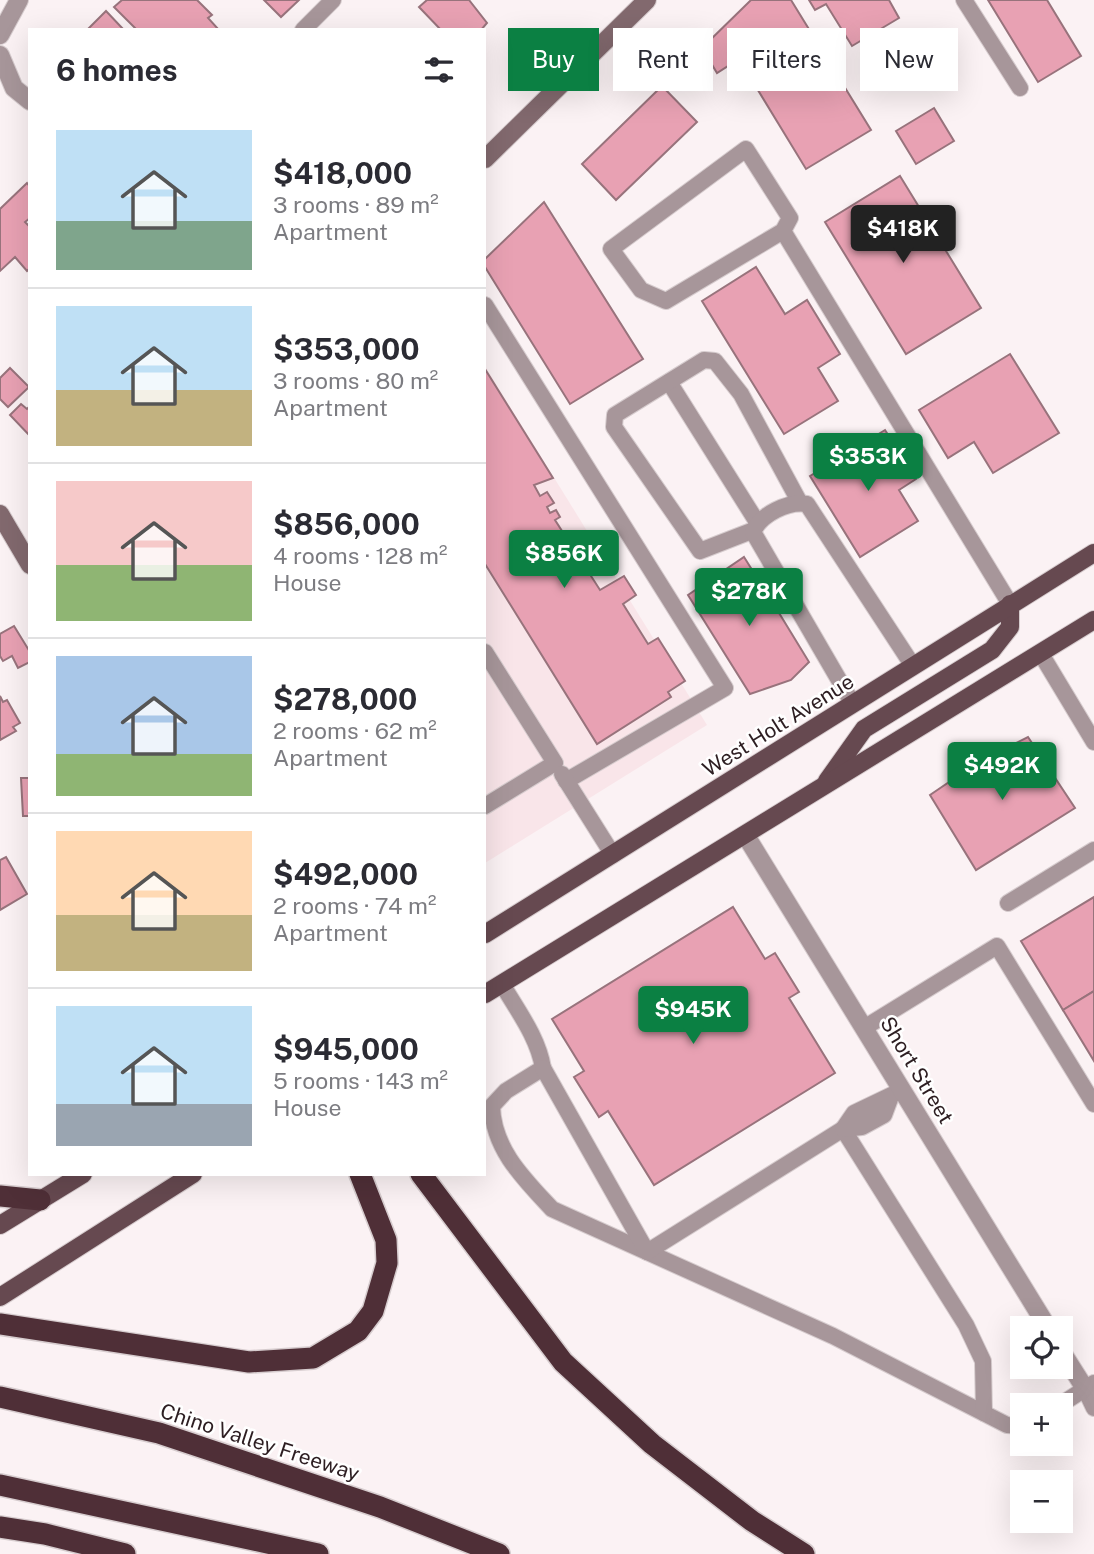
<!DOCTYPE html>
<meta charset="utf-8">
<style>
body{margin:0;font-family:"Public Sans",sans-serif;background:#f2f2f3;color:#2b2b33;height:100vh;display:flex;flex-direction:column;font-size:26px;white-space:nowrap}
*{box-sizing:border-box;margin:0}
p{font-size:23px;color:#7c7c81}
.icon{flex:none;width:38px;height:38px;fill:none;stroke:currentColor;stroke-width:2;stroke-linecap:round;stroke-linejoin:round}
.map{position:relative;flex:1;overflow:hidden}
.details{position:absolute;left:28px;top:28px;width:458px;height:1148px;display:flex;flex-direction:column;background:#fff;border-radius:0px;box-shadow:0 7px 28px #0002}
.details>*{flex:none}
.hud{position:absolute;left:508px;top:28px;width:481px;height:63px;display:flex;gap:14px}
.tools{position:absolute;left:1010px;top:1316px;display:grid;gap:14px}
.tools a{display:grid;place-items:center;width:63px;height:63px;border-radius:0px;background:#fff;box-shadow:0 7px 28px #0002;font-size:35px}
.price{position:absolute;translate:-50% -60px;padding:0 16px;border-radius:7px;background:#0b8043;color:#fff;font-size:23px;line-height:46px;filter:drop-shadow(0 2px 4px #0008)}
.price::after{content:'';position:absolute;left:50%;top:42px;width:21px;height:16px;margin-left:-10px;background:inherit;clip-path:polygon(0 0,100% 0,50% 100%)}
.price.active{background:#222;color:#fff}
ul{padding:0;list-style:none}
li{display:flex;align-items:center;gap:21px;height:175px;padding:0 28px}
li+li{border-top:2px solid #e1e1e2}
li span{display:grid;place-items:center;flex:none;width:196px;height:140px;border-radius:0px;color:#555}
li>.icon{margin-inline-start:auto}
span .icon{width:84px;height:84px;fill:#fffc;stroke-width:1}
li b{font-size:30px}
h2{display:flex;justify-content:space-between;align-items:center;height:84px;padding:0 28px;font-size:30px}
.pill{padding:0 24px;border-radius:0px;background:#fff;box-shadow:0 7px 28px #0002;font-size:24px;line-height:63px}
.pill.active{background:#0b8043;color:#fff}
.map>svg:first-child{display:block}
</style>
<div class="map">
<svg width="1094" height="1554" viewBox="0 0 1094 1554">
<rect width="100%" height="100%" fill="#fbf2f4"/>
<path fill="#f9e5e9" d="M485,366L707,725L485,863Z"/>
<g fill="#e8a1b3" stroke="#98737c" stroke-width="2">
<path d="M122,0H197L212,15L208,18L219,30H137L114,7Z"/>
<path d="M264,0H299L281,17Z"/>
<path d="M427,0H469L487,23L481,30H441L419,7Z"/>
<path d="M751,0H791L871,130L806,169L739,59L717,73L702,48Z"/>
<path d="M809,0H889L899,18L852,46L826,4L815,10Z"/>
<path d="M988,0H1047L1081,56L1038,82Z"/>
<path d="M106,11L124,30H87Z"/>
<path d="M662,86L697,122L616,200L582,164Z"/>
<path d="M934,108L954,141L916,164L896,131Z"/>
<path d="M900,176L981,308L906,354L825,222Z"/>
<path d="M27,183L30,187V218L25,222L30,227V268L27,271L15,257L0,271V209Z"/>
<path d="M544,202L643,359L570,404L485,267V259Z"/>
<path d="M756,267L785,314L807,300L840,354L818,368L838,401L784,434L702,301Z"/>
<path d="M1010,354L1059,433L993,473L974,442L948,458L919,410Z"/>
<path d="M10,368L29,387L8,407L0,399V378Z"/>
<path d="M485,369L553,478L534,485L540,496L547,492L554,503L547,507L550,513L556,510L560,517L555,520L600,590L624,576L636,595L623,604L648,644L658,638L685,681L668,692L671,697L597,744L485,564Z"/>
<path d="M21,404L27,409L30,406V436L10,415Z"/>
<path d="M885,430L916,479L899,490L918,521L860,557L810,476Z"/>
<path d="M744,557L771,600L774,598L779,607L776,608L809,662L791,680L750,694L688,595Z"/>
<path d="M14,626L30,652V662L18,668L12,656L3,661L0,656V634Z"/>
<path d="M0,696L3,702L7,700L20,723L13,727L16,731L0,740Z"/>
<path d="M1028,737L1075,808L976,870L930,795L980,761Z"/>
<path d="M21,778H30V816H23Z"/>
<path d="M6,857L27,894L0,910V860Z"/>
<path d="M1094,897V991L1063,1010L1021,941Z"/>
<path d="M733,907L765,959L775,953L799,992L789,998L835,1073L654,1185L608,1111L599,1117L574,1077L584,1071L552,1019Z"/>
<path d="M1094,991V1061L1063,1010Z"/>
</g>
<g fill="none" stroke-linecap="round" stroke-linejoin="round">
<g stroke="#d6ccce" stroke-width="18">
<g id="lane">
<path d="M964,0L1020,88"/>
<path d="M303,30L333,0"/>
<path d="M783,231L790,218L746,149L611,249L641,290L666,301L783,231L1010,604"/>
<path d="M485,305L725,688L566,781"/>
<path d="M669,382L757,522"/>
<path d="M754,530L700,551L614,427L615,415L704,360L715,361L741,394L800,503"/>
<path d="M485,652L555,763L485,806"/>
<path d="M1041,654L1094,742"/>
<path d="M853,704L753,532C761,514 788,501 807,504L913,666"/>
<path d="M562,774L613,855"/>
<path d="M1008,903L1094,850"/>
<path d="M502,984C517,1010 538,1037 543,1068L506,1091L492,1106C493,1149 524,1179 552,1209L833,1336L1007,1425L1022,1426"/>
<path d="M864,1028L997,946L1094,1104"/>
<path d="M543,1068L647,1252L843,1129L966,1325L983,1361L984,1413"/>
<path d="M890,1099L884,1115L862,1127L843,1129L854,1113L902,1090"/>
<path d="M1084,1387L1094,1408"/>
<path d="M1060,1405L1094,1383"/>
</g>
</g>
<g stroke="#d6ccce" stroke-width="20">
<g id="street">
<path d="M0,35L19,0"/>
<path d="M0,55L14,88L30,101"/>
<path d="M746,836L1048,1328"/>
<path d="M1060,1349L1084,1387"/>
</g>
</g>
<g stroke="#d6ccce" stroke-width="20">
<g id="secondary">
<path d="M485,159L647,0"/>
<path d="M0,514L30,565"/>
</g>
</g>
<g stroke="#d6ccce" stroke-width="20">
<g id="primary">
<path d="M827,781L864,729L992,650L1010,627V604"/>
<path d="M485,934L1094,553"/>
<path d="M485,994L1094,620"/>
<path d="M0,1225L83,1174"/>
<path d="M0,1297L193,1174"/>
</g>
</g>
<g stroke="#d6ccce" stroke-width="24">
<g id="highway">
<path d="M421,1174L563,1362L652,1444L752,1521L804,1554"/>
<path d="M0,1196L40,1200"/>
<path d="M0,1324L249,1362L313,1358L358,1331L373,1311L387,1263L386,1240L360,1174"/>
<path d="M0,1397L159,1433L380,1507L499,1554"/>
<path d="M0,1485L318,1554"/>
<path d="M0,1527L45,1534L125,1554"/>
</g>
</g>
<use href="#lane" stroke="#a7969a" stroke-width="16"/>
<use href="#street" stroke="#a7969a" stroke-width="18"/>
<use href="#secondary" stroke="#82696e" stroke-width="18"/>
<use href="#primary" stroke="#664950" stroke-width="18"/>
<use href="#highway" stroke="#4f2f37" stroke-width="21"/>
</g>
<g text-anchor="middle" dominant-baseline="central" stroke-width="5" stroke-linejoin="round" paint-order="stroke">
<g font-size="21" fill="#2d1e22" stroke="#fff">
<text transform="translate(778 725) rotate(-32)">West Holt Avenue</text>
<text transform="translate(917 1070) rotate(59)">Short Street</text>
<text transform="translate(260 1442) rotate(18)">Chino Valley Freeway</text>
</g>
</g>
</svg>
<div class="tools">
<a><svg class="icon" aria-label="locate" viewBox="0 0 24 24"><circle cx="12" cy="12" r="6"/><path d="M12 2v4M12 18v4M2 12h4M18 12h4"/></svg></a>
<a>+</a>
<a>−</a>
</div>
<b class="price active" style="left:903px;top:265px">$418K</b>
<b class="price" style="left:868px;top:493px">$353K</b>
<b class="price" style="left:564px;top:590px">$856K</b>
<b class="price" style="left:749px;top:628px">$278K</b>
<b class="price" style="left:1002px;top:802px">$492K</b>
<b class="price" style="left:693px;top:1046px">$945K</b>
<div class="hud">
<a class="pill active">Buy</a>
<a class="pill">Rent</a>
<a class="pill">Filters</a>
<a class="pill">New</a>
</div>
<section class="details">
<h2>6 homes<svg class="icon" aria-label="filters" viewBox="0 0 24 24"><path d="M4 7h16M4 17h16"/><circle cx="9" cy="7" r="2"/><circle cx="15" cy="17" r="2"/></svg></h2>
<ul>
<li><span style="background:linear-gradient(#bfe0f5 65%,#7fa58c 0)"><svg class="icon" aria-label="home" viewBox="0 0 24 24"><path d="M3 11l9-7 9 7M6 9v11h12V9"/></svg></span><div><b>$418,000</b><p>3 rooms · 89 m²</p><p>Apartment</p></div></li>
<li><span style="background:linear-gradient(#bfe0f5 60%,#c2b280 0)"><svg class="icon" aria-label="home" viewBox="0 0 24 24"><path d="M3 11l9-7 9 7M6 9v11h12V9"/></svg></span><div><b>$353,000</b><p>3 rooms · 80 m²</p><p>Apartment</p></div></li>
<li><span style="background:linear-gradient(#f6c9c9 60%,#8fb573 0)"><svg class="icon" aria-label="home" viewBox="0 0 24 24"><path d="M3 11l9-7 9 7M6 9v11h12V9"/></svg></span><div><b>$856,000</b><p>4 rooms · 128 m²</p><p>House</p></div></li>
<li><span style="background:linear-gradient(#a9c7e8 70%,#8fb573 0)"><svg class="icon" aria-label="home" viewBox="0 0 24 24"><path d="M3 11l9-7 9 7M6 9v11h12V9"/></svg></span><div><b>$278,000</b><p>2 rooms · 62 m²</p><p>Apartment</p></div></li>
<li><span style="background:linear-gradient(#ffd9b3 60%,#c2b280 0)"><svg class="icon" aria-label="home" viewBox="0 0 24 24"><path d="M3 11l9-7 9 7M6 9v11h12V9"/></svg></span><div><b>$492,000</b><p>2 rooms · 74 m²</p><p>Apartment</p></div></li>
<li><span style="background:linear-gradient(#bfe0f5 70%,#9aa5b1 0)"><svg class="icon" aria-label="home" viewBox="0 0 24 24"><path d="M3 11l9-7 9 7M6 9v11h12V9"/></svg></span><div><b>$945,000</b><p>5 rooms · 143 m²</p><p>House</p></div></li>
</ul>
</section>
</div>
